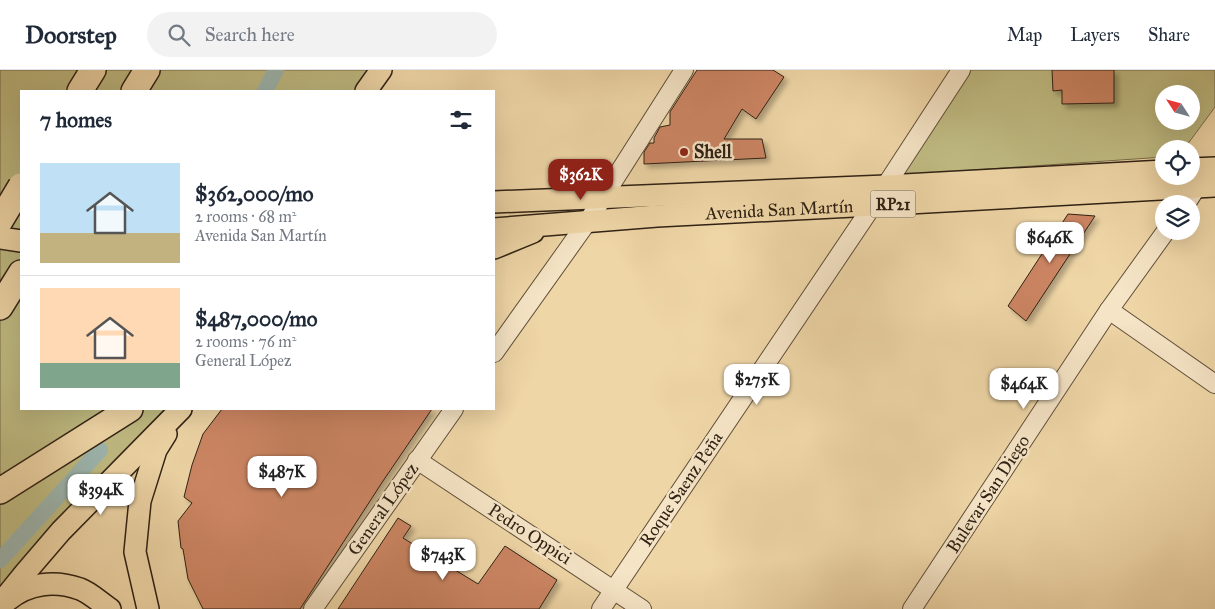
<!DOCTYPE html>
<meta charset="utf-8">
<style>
body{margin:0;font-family:"IM FELL Great Primer",serif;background:#f2f2f3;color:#1f2937;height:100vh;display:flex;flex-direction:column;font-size:19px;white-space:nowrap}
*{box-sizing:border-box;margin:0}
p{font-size:16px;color:#747a83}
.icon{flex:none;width:28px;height:28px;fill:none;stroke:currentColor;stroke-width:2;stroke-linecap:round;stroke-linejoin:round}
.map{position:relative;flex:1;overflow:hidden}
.side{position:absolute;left:20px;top:20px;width:475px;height:320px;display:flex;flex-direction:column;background:#fff;border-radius:0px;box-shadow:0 5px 20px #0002}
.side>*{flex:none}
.needle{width:32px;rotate:306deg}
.buttons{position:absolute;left:1155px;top:15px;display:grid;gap:10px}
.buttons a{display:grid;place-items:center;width:45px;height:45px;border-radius:50%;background:#fff;box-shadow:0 5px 20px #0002;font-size:25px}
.price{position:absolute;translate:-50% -42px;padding:0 11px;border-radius:10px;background:#fff;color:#222;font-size:16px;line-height:32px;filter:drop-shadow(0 1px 2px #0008)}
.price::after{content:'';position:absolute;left:50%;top:30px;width:15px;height:11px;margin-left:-8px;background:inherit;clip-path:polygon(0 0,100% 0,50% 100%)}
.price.active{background:#8f2418;color:#fff}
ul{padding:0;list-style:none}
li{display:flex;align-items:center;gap:15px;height:125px;padding:0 20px}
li+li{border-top:1px solid #e0e1e3}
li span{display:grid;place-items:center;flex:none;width:140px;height:100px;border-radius:0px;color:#555}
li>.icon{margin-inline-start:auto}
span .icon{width:60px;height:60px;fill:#fffc;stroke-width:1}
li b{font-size:21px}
h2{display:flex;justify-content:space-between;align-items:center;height:60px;padding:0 20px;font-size:21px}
header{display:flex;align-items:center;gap:30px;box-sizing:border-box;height:70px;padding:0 25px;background:#fff;border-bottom:1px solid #e0e1e3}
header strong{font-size:24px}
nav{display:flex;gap:28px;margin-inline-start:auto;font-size:18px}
.search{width:350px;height:45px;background:#f2f2f3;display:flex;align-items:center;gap:12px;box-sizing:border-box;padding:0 18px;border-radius:28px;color:#747a83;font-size:19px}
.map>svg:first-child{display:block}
</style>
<header>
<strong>Doorstep</strong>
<div class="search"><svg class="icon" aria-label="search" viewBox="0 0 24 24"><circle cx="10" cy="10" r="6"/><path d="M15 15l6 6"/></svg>Search here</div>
<nav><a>Map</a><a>Layers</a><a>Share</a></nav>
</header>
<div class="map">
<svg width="1215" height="539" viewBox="0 0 1215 539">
<defs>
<filter id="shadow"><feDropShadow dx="4" dy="4" stdDeviation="2.5" flood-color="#0004"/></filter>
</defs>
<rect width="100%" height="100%" fill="#efd6a7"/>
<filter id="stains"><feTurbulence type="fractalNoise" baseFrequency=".004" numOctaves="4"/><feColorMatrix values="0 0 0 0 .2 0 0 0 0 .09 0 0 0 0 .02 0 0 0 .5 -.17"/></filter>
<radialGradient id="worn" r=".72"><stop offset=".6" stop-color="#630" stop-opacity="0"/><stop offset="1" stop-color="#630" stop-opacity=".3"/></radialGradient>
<g fill="#c0bc83" stroke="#786e4c" fill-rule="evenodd">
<path d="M0,0H381L366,21H21V339H181L0,534Z"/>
<path d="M965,0H1215V37L1184,79H1164V87L901,105ZM1164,24H1191V51H1164Z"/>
</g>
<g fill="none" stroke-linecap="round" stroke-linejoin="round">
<g stroke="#9db7b1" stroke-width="16">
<path d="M265,21L276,0"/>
<path d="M0,490L100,380"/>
</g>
</g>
<g fill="#cc8564" stroke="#2f2114" filter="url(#shadow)">
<path d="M697,0H773L784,7L756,49L742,39L724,69H762L766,88L644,94V82L650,73H654V68L660,57L670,55V42Z"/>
<path d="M1052,0H1114V33L1062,34V20L1053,21Z"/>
<path d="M1068,144L1095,146L1026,251L1008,236Z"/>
<path d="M222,339H432L383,411L300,539H203L188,509L183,479L181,478L178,451L192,433L184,427L192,395L203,364Z"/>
<path d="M398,448L411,456L403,468L478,514L505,476L557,510L539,539H338Z"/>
</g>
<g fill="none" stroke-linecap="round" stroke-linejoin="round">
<g stroke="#5f4e39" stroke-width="20">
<g id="minor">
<path d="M1186,134L1202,109"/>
<path d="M1109,240L1215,314"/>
<path d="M494,283L588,151L684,0"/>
<path d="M417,390L642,539"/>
<path d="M313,539L454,339"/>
<path d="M601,539L873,135L961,0"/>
<path d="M912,539L1109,240L1166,161"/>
</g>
</g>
<g stroke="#2f2114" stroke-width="24">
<g id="major">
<path d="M366,21L381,0"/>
<path d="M1191,99L1215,98"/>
<path d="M494,132L886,116L1164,101"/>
<path id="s1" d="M494,159L657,146L873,135L1215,116"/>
<path d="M0,168L21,171"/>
<path d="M494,178L533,162"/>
<path d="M8,530C28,513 55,510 80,519C89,522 101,533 110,539"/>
<path d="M0,534L25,503L61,461L181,339"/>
<path d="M148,539L135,482L140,431L156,380L166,364"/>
</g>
</g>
<g stroke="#2f2114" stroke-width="28">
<g id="highway">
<path d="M80,21L93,0"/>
<path d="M134,21L147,0"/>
<path d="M0,237L21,203"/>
<path d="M0,421L130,339"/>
</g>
</g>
<use href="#minor" stroke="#f5e4c6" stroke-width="18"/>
<use href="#major" stroke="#efd6a7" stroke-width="21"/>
<use href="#highway" stroke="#efd6a7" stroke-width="25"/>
<g stroke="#2f2114" stroke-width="28" stroke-linecap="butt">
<path id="highway-bridge" d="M0,151L21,116"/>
</g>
<use href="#highway-bridge" stroke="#efd6a7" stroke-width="25"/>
</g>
<circle fill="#8f2418" stroke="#f5e4c6" stroke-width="2" cx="684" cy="82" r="5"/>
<g text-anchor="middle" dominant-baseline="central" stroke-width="5" stroke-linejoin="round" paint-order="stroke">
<rect fill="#f5e4c6" stroke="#6a5c49" stroke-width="1" x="870.5" y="120.5" width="45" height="27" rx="4"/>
<g font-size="16" font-weight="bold" fill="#2f2114">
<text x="893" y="134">RP21</text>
</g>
<g font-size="18" font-weight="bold" fill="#2f2114" stroke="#f5e4c6" text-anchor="start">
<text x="694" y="82">Shell</text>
</g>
<g font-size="18" fill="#2f2114" stroke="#f5e4c6">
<text stroke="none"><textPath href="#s1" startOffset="286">Avenida San Martín</textPath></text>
<text transform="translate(681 419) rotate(-56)">Roque Saenz Peña</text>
<text transform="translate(988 424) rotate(-57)">Bulevar San Diego</text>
<text transform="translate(383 439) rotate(-55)">General López</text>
<text transform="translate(530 464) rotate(33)">Pedro Oppici</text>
</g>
</g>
<rect width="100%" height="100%" filter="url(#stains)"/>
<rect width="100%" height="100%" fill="url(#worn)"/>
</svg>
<div class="buttons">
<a><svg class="needle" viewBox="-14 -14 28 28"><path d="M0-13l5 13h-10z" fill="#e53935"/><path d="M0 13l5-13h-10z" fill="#747a83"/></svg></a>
<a><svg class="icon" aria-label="locate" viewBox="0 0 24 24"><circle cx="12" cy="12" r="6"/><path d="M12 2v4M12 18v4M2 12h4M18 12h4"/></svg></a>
<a><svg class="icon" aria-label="layers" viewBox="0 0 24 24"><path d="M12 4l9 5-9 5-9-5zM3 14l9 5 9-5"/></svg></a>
</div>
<b class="price active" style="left:581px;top:131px">$362K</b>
<b class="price" style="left:1050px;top:194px">$646K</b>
<b class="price" style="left:757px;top:336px">$275K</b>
<b class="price" style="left:1024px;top:340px">$464K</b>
<b class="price" style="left:282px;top:428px">$487K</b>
<b class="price" style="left:101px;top:446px">$394K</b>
<b class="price" style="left:443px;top:511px">$743K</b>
<section class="side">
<h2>7 homes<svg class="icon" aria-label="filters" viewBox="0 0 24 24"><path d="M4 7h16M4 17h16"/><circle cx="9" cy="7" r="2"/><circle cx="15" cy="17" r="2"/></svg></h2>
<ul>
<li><span style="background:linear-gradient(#bfe0f5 70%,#c2b280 0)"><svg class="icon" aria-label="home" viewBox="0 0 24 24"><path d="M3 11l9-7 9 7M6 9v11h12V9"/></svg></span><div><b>$362,000/mo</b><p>2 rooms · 68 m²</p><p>Avenida San Martín</p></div></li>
<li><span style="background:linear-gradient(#ffd9b3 75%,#7fa58c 0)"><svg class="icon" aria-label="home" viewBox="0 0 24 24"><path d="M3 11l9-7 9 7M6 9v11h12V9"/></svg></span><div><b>$487,000/mo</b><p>2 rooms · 76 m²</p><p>General López</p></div></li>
</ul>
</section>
</div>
